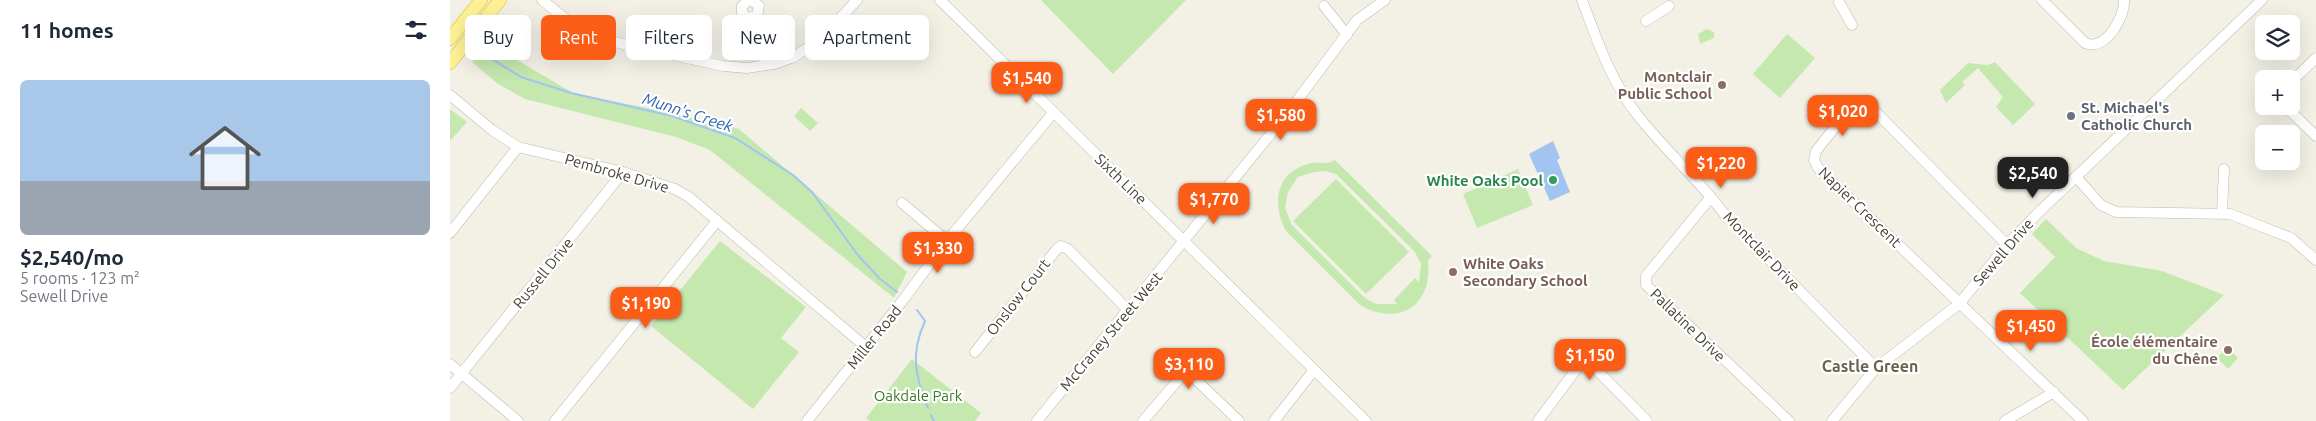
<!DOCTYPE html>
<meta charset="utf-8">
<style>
body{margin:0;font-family:Ubuntu,sans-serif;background:#f2f2f3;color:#1f2937;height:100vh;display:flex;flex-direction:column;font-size:19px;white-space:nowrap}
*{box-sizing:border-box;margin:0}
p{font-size:16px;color:#747a83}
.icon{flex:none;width:28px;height:28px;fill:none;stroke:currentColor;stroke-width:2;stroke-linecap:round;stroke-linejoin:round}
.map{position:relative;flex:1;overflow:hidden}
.panel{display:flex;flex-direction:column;background:#fff;width:450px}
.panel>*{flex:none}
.guide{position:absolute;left:15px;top:15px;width:475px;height:45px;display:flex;gap:10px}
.buttons{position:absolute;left:1805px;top:15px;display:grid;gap:10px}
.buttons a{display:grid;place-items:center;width:45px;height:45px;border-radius:8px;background:#fff;box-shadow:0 5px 20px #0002;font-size:25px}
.price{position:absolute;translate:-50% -42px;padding:0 11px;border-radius:10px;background:#fb5d16;color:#fff;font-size:16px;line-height:32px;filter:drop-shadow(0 1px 2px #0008)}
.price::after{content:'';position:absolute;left:50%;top:30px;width:15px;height:11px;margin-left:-8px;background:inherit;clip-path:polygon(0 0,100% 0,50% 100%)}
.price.current{background:#222;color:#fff}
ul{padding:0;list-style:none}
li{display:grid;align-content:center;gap:10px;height:265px;padding:0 20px}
li span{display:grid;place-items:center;height:155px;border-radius:8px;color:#555}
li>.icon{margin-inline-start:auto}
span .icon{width:90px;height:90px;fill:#fffc;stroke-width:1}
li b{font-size:21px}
h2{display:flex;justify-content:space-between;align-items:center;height:60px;padding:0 20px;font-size:21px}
.tag{padding:0 18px;border-radius:8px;background:#fff;box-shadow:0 5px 20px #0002;font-size:18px;line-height:45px}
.tag.current{background:#fb5d16;color:#fff}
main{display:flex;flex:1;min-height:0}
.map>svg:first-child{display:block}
</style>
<main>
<section class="panel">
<h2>11 homes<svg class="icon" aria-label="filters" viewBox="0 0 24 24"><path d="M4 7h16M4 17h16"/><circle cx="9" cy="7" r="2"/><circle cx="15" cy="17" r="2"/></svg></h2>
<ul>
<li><span style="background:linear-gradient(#a9c7e8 65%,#9aa5b1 0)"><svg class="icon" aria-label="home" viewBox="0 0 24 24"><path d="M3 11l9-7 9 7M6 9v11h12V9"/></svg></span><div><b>$2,540/mo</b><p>5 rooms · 123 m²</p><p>Sewell Drive</p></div></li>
</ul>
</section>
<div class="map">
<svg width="1866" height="421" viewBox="0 0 1866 421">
<rect width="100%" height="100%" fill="#f3f1e6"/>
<g fill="#c5e8af" fill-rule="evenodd">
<path d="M591,0H736L663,74Z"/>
<path d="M1257,29L1264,32V38L1250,44L1248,34Z"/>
<path d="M1337,34L1365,58L1330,98L1303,74Z"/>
<path d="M38,43L123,93L261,121L289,129L457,272L444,298L260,150L226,137L75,99L48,84L22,62Z"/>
<path d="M1545,62L1585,104L1563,125L1546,107L1553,97L1528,68L1512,82L1515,85L1496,103L1490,90L1518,63L1538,65Z"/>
<path d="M351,108L368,123L360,131L344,116Z"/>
<path d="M0,109L17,122L0,141Z"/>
<path d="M885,160L982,256L978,261C983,306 949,327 910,305L836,231C821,203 826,170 862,163C870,162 878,165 885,160ZM875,171L886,174L965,252L971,264L969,282L965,278L944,300L947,304H926L915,298L842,225L835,208L838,192L848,177L864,172Z"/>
<path d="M1068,169L1083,205L1027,228L1013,194Z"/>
<path d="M886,179L959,252L916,294L843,221Z"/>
<path d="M1596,219L1626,248L1654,261L1712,271L1774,295L1673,390L1570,293L1605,257L1582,234Z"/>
<path d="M270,241L356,307L331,338L349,352L303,409L201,326Z"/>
<path d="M1777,347L1788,358L1778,369L1767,358Z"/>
<path d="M462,359L531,413L525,421H420L416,418Z"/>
</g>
<path fill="#a2c4f1" d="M1103,141L1110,158L1107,160L1120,192L1100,201L1079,154Z"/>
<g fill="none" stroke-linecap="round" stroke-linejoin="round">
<g stroke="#a2c4f1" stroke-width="2">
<path d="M29,51L71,77L121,93L222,116L285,138L343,175L362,192L407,254L430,279L447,292"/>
<path d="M467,310L475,321C460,354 465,376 478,408"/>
<path d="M481,415L484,421"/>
</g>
<g stroke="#bfbba9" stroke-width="11">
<g id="minor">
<path d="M92,0L126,27L160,41L273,66L297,68L324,64L344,57L371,39L407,0"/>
<path d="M299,0L292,6V13L298,18L307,16"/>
<path d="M301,0L309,6L307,16L315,65"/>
<path d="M490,0L916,421"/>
<path d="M1132,0C1147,40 1161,82 1189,117C1216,151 1249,180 1275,215L1426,368"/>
<path d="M1592,0L1635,43C1655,52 1675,18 1674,0"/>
<path d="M1389,2L1402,25"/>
<path d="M874,6L897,35"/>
<path d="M1196,21L1219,6"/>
<path d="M1841,82L1866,58"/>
<path d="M0,95L42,130L68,147L173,172L225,189L239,197L416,347"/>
<path d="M1835,106L1866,136"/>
<path d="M1626,177L1651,205L1666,212L1780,214L1841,238L1866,260"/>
<path d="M1261,197L1196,276V285L1339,421"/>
<path d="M452,203L497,241"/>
<path d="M1772,213L1774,169"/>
<path d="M0,233L68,147"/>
<path d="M1557,245L1420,106L1411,102L1402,106L1366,151L1364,160L1368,168L1633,421"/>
<path d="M525,352L606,250L611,246L618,249L678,310"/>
<path d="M0,364L68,421"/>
<path d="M0,388L173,172"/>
<path d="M105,421L267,221"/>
<path d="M357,421L450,304L497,241L603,113"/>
<path d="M587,421L837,114L907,20L935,0"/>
<path d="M693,421L734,373L741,375L789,421"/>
<path d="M824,421L864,370"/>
<path d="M1088,421L1131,363L1139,362L1197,421"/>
<path d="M1382,421L1426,368L1509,304L1557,245L1592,209L1812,0"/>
<path d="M1555,421L1604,392"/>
</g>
</g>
<g stroke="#e4d263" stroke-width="14">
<g id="major">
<path d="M0,39L31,0"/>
<path d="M0,63L50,0"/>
</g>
</g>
<use href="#minor" stroke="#fff" stroke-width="10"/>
<use href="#major" stroke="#fff194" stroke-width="12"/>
</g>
<g fill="#8d6e63" stroke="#fff" stroke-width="2">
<circle cx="1272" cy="85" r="5"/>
<circle cx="1003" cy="272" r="5"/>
<circle cx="1778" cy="350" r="5"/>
</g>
<circle fill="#6b7280" stroke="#fff" stroke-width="2" cx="1621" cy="116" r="5"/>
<circle fill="#2e9e5b" stroke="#fff" stroke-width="2" cx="1103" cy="180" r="5"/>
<g text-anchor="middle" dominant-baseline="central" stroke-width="4.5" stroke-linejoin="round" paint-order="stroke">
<g font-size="15" font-weight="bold" fill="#785e54" stroke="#fff" text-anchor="end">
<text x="1262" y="76">Montclair<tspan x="1262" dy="17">Public School</tspan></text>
<text x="1013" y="263" text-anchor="start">White Oaks<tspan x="1013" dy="17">Secondary School</tspan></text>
<text x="1768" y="341">École élémentaire<tspan x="1768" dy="17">du Chêne</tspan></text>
</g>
<g font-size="15" font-weight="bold" fill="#5b616d" stroke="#fff" text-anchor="start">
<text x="1631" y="107">St. Michael's<tspan x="1631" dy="17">Catholic Church</tspan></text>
</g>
<g font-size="15" fill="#464235" stroke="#fff">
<text transform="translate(167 173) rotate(16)">Pembroke Drive</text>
<text transform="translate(671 179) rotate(44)">Sixth Line</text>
<text transform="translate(1410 207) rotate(44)">Napier Crescent</text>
<text transform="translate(1312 251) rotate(46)">Montclair Drive</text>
<text transform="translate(1553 252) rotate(-49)">Sewell Drive</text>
<text transform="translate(93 273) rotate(-51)">Russell Drive</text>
<text transform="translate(568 297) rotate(-52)">Onslow Court</text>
<text transform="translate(1238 325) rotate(44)">Pallatine Drive</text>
<text transform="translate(661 331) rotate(-50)">McCraney Street West</text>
<text transform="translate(424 337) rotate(-51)">Miller Road</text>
</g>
<g font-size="15" font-weight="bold" fill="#27864d" stroke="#fff" text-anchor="end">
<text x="1093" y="180">White Oaks Pool</text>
</g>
<g font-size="15" fill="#3a7828" stroke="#fff">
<text x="468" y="395">Oakdale Park</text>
</g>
<g font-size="16" font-style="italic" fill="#2e65b3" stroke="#fff">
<text transform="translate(238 112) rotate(18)">Munn's Creek</text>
</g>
<g font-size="16" font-weight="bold" fill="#69624d" stroke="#fff">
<text x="1420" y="366">Castle Green</text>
</g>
</g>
</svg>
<div class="buttons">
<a><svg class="icon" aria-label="layers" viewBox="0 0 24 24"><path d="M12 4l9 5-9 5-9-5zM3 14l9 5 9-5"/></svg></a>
<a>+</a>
<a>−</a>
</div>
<b class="price" style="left:577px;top:104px">$1,540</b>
<b class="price" style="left:1393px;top:137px">$1,020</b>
<b class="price" style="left:831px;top:141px">$1,580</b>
<b class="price" style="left:1271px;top:189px">$1,220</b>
<b class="price current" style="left:1583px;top:199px">$2,540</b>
<b class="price" style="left:764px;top:225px">$1,770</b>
<b class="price" style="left:488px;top:274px">$1,330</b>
<b class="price" style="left:196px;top:329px">$1,190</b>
<b class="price" style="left:1581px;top:352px">$1,450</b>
<b class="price" style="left:1140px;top:381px">$1,150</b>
<b class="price" style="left:739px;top:390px">$3,110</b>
<div class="guide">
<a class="tag">Buy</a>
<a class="tag current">Rent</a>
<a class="tag">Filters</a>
<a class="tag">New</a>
<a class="tag">Apartment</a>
</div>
</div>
</main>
